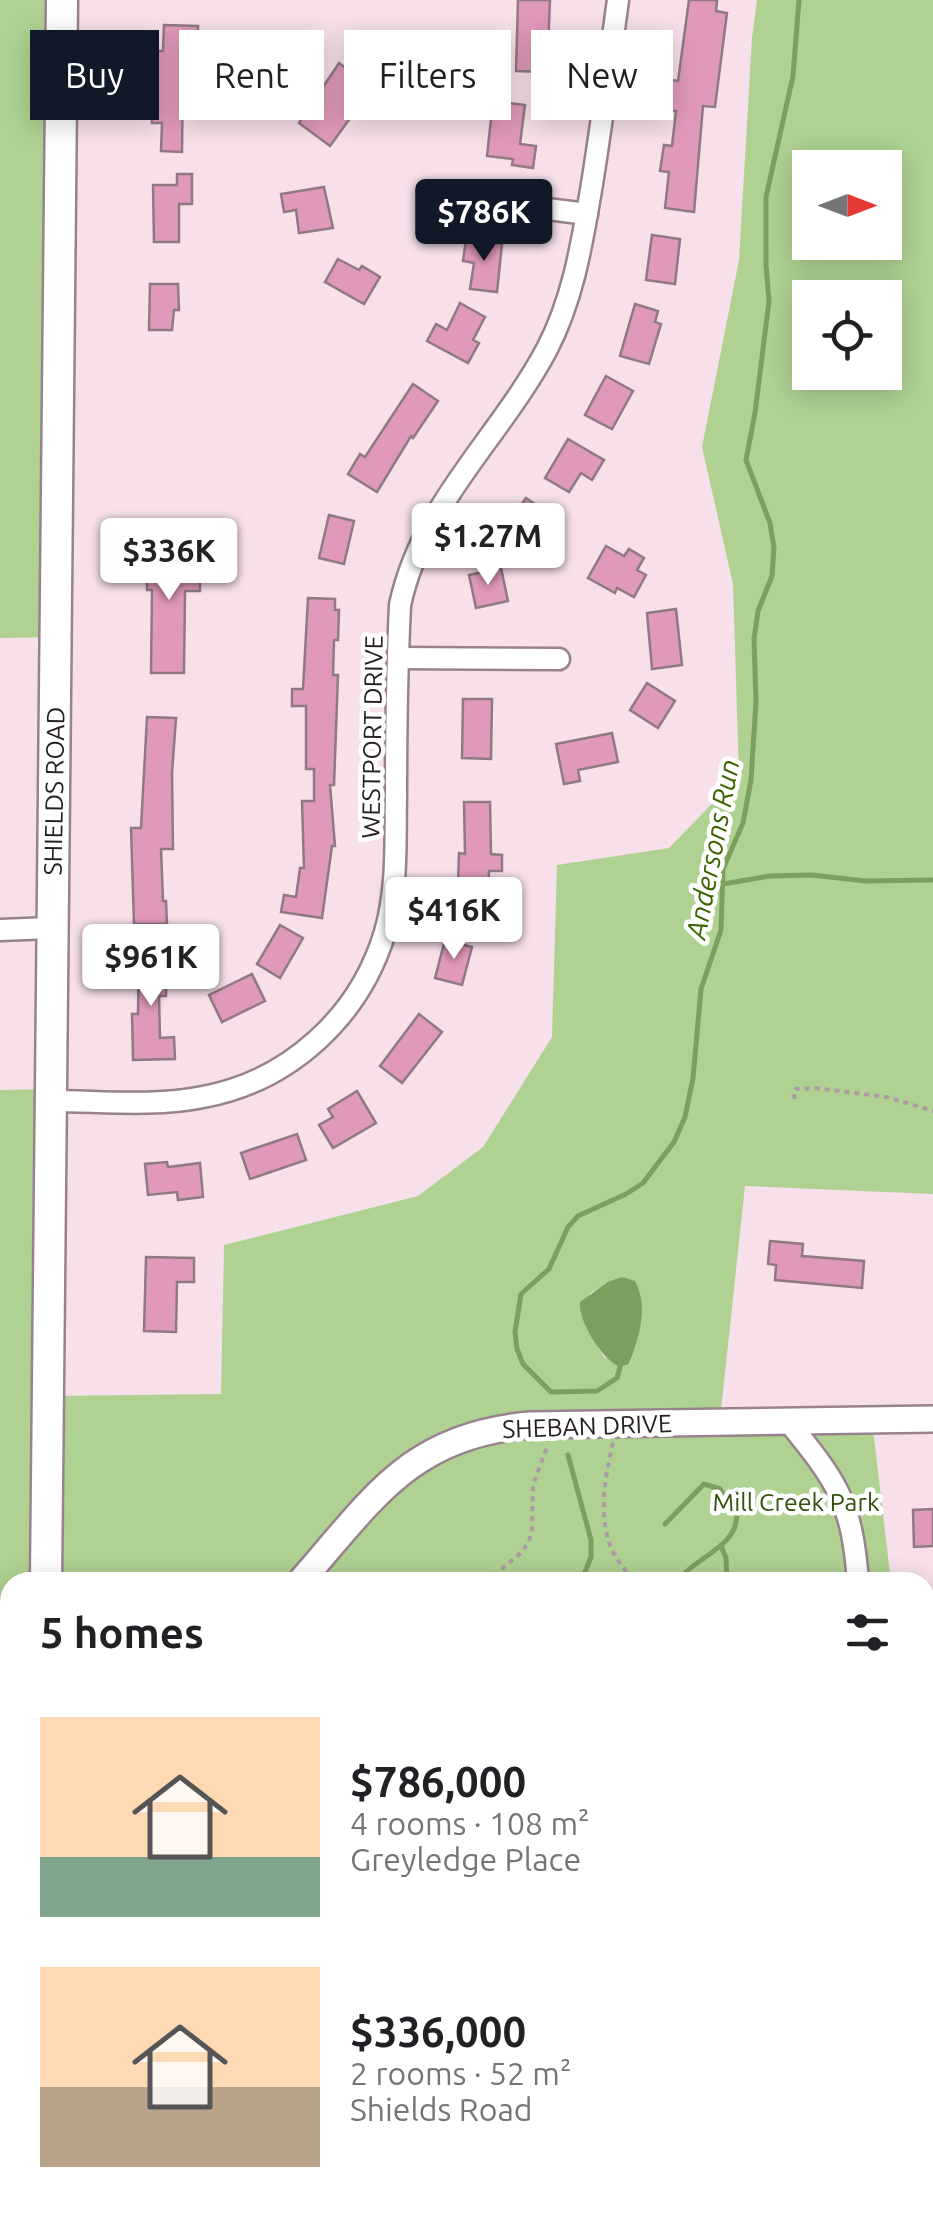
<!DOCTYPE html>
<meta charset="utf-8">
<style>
body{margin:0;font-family:Ubuntu,sans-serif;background:#f6f6f6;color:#202124;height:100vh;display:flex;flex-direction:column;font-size:38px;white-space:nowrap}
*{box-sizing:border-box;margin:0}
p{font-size:32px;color:#757577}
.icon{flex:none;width:55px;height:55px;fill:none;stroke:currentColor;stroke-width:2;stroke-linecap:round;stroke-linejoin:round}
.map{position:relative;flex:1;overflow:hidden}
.drawer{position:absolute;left:0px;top:1572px;width:935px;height:642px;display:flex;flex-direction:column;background:#fff;border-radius:30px 30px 0 0;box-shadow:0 5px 25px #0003}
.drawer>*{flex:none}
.top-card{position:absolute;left:30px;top:30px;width:875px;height:90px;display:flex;gap:20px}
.needle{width:65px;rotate:90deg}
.buttons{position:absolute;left:792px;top:150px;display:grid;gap:20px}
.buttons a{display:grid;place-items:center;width:110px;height:110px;border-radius:0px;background:#fff;box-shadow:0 5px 25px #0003;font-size:50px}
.price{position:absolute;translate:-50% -85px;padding:0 22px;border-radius:10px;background:#fff;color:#222;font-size:32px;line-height:65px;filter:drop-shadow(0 2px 5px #0008)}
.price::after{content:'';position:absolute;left:50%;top:60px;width:30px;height:22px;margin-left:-15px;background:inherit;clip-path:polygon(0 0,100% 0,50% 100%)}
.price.current{background:#111827;color:#fff}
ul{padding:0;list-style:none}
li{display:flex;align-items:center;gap:30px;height:250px;padding:0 40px}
li span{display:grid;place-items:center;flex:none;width:280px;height:200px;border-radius:0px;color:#555}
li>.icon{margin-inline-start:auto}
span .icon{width:120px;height:120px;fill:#fffc;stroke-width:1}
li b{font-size:42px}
h2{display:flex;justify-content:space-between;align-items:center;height:120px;padding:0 40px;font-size:42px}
.pill{padding:0 35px;border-radius:0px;background:#fff;box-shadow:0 5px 25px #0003;font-size:35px;line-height:90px}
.pill.current{background:#111827;color:#fff}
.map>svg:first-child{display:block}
</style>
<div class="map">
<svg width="933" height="2213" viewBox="0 0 933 2213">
<rect width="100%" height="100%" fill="#f7e0ea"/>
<g fill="#afd292" fill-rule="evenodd">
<path d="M0,0H62L56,637L0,638Z"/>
<path d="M757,0H933V1194L745,1186L720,1420H872L891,1582H10V2205H925V1686L933,1700V2213H0V1090L51,1089L49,1396L221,1394L224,1245L418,1196L483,1147L552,1037L557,865L669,848L739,776L733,584L702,447L739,260L752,38ZM810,168H885V242H810ZM810,298H885V372H810ZM622,1277L642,1311L630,1364L604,1357L586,1327L590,1293Z"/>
</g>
<g fill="#7c9e5f">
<path d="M622,1277L635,1281C649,1307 639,1337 629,1364L620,1367C602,1360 578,1321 580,1302L608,1282Z"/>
<path d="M0,2023L10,2029V2091L0,2087Z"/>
</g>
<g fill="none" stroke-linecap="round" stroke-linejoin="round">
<g stroke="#7c9e5f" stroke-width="5">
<path d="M723,884L770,876L812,875L865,881L933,880"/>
<path d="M620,1367L617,1378L597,1391L551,1392L523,1364L517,1349L515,1332L521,1294L549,1269L568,1227L578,1216L626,1194L643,1183L674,1142L685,1117L693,1078L701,989L721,930L723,869L743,823L751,780L756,702L754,639L758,611L772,576L774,548L770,523L746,460L755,413L769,301L766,265V197L793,76L799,0"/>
<path d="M568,1455L591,1540V1557L581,1582"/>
<path d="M665,1524L704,1484L720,1489L737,1514C737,1549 694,1556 678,1582"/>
<path d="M721,1546L726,1558L727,1582"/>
<path d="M196,2205V2213"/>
<path d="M664,2209L668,2213"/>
<path d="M548,2211L550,2205"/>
</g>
</g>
<g fill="#e199bb" stroke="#8f7a83" stroke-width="2.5">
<path d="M518,0H550L547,72L516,71Z"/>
<path d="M689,0H717L716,11L727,13L715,107L703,106L694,212L665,208L669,172L660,171L664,145L672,146L676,111H669L672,80L678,81Z"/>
<path d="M164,25L198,26L197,74L183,73L182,152L161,151L162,123H152L153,73L148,72L149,51H163Z"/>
<path d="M384,55L437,57L436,82L383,80Z"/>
<path d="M339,63L372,88L330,146L299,123Z"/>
<path d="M493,101L525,105L520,144L536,146L533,168L512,165L513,159L487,156Z"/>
<path d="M177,174H192V204H179V242H154L153,185H177Z"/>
<path d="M324,187L333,228L299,233L296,210L284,212L281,194Z"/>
<path d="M652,235L680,239L675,284L646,280Z"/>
<path d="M466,240L502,244L497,292L470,289L474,263L463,261Z"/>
<path d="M338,259L359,270L362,266L380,277L364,304L325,282Z"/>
<path d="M150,284H178L179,310H174L172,330H149Z"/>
<path d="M460,303L485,317L473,340L479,343L468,363L427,341L436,324L447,330Z"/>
<path d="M635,304L658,311L655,322L661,324L649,364L620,356Z"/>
<path d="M606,376L633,391L612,429L585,415Z"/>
<path d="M413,384L438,401L413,438L411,436L377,492L348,474L360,454L365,457Z"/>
<path d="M568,439L604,460L592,480L581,473L569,492L545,478Z"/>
<path d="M526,498L558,520L533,556L501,534Z"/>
<path d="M329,515L354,521L344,564L319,558Z"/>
<path d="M159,531L183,532V573H200V591H185L184,673H151L152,590H147V567H153V552H158Z"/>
<path d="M606,546L624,556L629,549L644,558L637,570L646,575L634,597L617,588L615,593L588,578Z"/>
<path d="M501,568L508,601L476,608L469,575Z"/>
<path d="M308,598L335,599V610H339L338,640H334L333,675H338L334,785H330L335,846H332L322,918L281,912L284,895L296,897L300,868H304L302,801H314V769H306V706H292V689H303Z"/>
<path d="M676,609L682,665L652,669L647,613Z"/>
<path d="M647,683L675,701L658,728L630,710Z"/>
<path d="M463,699H492L491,759L462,758Z"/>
<path d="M147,717L176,718L172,773L173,849H161L163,901H166L167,924H134L131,828H141Z"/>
<path d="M612,733L618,762L578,770L580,781L564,784L556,744Z"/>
<path d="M464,802H490L491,854L502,855V871H489L488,899L462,898V883H458L459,853L465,854Z"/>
<path d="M280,925L303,938L280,978L257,964Z"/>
<path d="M445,940L472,947L462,985L435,978Z"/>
<path d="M139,950L167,951L166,996H159L160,1038L174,1037L175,1059L133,1060L132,1014H138Z"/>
<path d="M252,974L265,1001L222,1022L209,995Z"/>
<path d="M419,1014L442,1032L402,1083L380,1066Z"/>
<path d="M357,1091L376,1123L333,1148L319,1125L333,1117L328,1109Z"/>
<path d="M297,1134L306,1160L250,1179L241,1153Z"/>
<path d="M167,1162L168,1167L200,1163L203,1197L178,1200L177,1192L148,1195L145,1164Z"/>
<path d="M770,1241L803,1244L802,1256L864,1261L862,1288L775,1280L776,1265L768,1264Z"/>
<path d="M146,1257L194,1258V1282H177L176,1332L144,1331Z"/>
<path d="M933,1509V1546L914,1547L913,1510Z"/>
</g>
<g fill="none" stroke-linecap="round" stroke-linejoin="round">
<g stroke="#98838c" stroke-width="25">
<g id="minor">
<path d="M429,194L587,214"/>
<path d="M398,658L559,659"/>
<path d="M0,930L50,928"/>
<path d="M51,1101C100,1101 154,1107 203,1097C290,1081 360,1016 385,932C398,888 395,840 396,795C396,732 397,668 400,605C422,503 499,439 547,349C572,301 581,249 590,196C601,131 609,65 618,0"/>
<path d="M787,1420C837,1482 852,1501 858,1582"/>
<path d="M0,1826H10"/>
<path d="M925,1845L933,1865"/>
</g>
</g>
<g stroke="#98838c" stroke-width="30">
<path id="tertiary" d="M300,1582C373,1499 410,1435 530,1425L933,1419"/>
</g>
<g stroke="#98838c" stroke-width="35">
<g id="secondary">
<path d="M46,1582C51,1055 57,528 62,0"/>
<path d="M42,2213V2205"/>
</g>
</g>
<g stroke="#ad9ba3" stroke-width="4" stroke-dasharray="5 5" stroke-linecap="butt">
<path d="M795,1099L793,1093L796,1089L815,1088L887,1097L933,1111"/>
<path d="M613,1443C605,1476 598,1514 611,1548C616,1560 627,1571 633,1582"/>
<path d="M486,1582L522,1552L529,1541L532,1530L533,1485L548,1444"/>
<path d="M925,2054L933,2063"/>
<path d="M395,2205L397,2213"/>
<path d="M718,2205L722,2213"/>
<path d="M145,2213L152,2205"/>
</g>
<use href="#minor" stroke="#fff" stroke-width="20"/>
<use href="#tertiary" stroke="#fff" stroke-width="25"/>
<use href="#secondary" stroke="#fff" stroke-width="30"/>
</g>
<g text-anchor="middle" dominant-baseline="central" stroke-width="9" stroke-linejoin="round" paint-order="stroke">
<g font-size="25" fill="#261e22" stroke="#fff">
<text transform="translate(372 737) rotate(-89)">WESTPORT DRIVE</text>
<text transform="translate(54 791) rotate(-89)">SHIELDS ROAD</text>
<text transform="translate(587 1426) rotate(-2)">SHEBAN DRIVE</text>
</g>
<g font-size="25" fill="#315009" stroke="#fff">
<text x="796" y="1502">Mill Creek Park</text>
</g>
<g font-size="28" font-style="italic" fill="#3c6400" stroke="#fff">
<text transform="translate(712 849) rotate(-79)">Andersons Run</text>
</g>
</g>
</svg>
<div class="buttons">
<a><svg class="needle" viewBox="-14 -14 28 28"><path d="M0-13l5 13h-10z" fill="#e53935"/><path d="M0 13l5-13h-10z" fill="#757577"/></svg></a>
<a><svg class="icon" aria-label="locate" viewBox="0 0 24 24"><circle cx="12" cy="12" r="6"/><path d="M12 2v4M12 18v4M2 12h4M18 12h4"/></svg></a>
</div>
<b class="price current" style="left:484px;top:264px">$786K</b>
<b class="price" style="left:488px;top:588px">$1.27M</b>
<b class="price" style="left:169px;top:603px">$336K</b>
<b class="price" style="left:454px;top:962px">$416K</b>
<b class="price" style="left:151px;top:1009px">$961K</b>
<div class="top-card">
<a class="pill current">Buy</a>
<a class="pill">Rent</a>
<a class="pill">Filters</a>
<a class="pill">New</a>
</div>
<section class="drawer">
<h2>5 homes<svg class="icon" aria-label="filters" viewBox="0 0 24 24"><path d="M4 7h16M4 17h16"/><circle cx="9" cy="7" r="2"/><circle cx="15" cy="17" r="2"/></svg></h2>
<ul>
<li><span style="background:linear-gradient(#ffd9b3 70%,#7fa58c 0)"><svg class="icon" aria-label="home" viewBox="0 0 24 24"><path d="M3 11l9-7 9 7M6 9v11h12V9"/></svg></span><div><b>$786,000</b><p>4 rooms · 108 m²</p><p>Greyledge Place</p></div></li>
<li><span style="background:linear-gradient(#ffd9b3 60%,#b9a48a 0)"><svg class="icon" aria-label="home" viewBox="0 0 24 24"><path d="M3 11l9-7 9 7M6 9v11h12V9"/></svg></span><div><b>$336,000</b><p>2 rooms · 52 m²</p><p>Shields Road</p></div></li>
</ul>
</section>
</div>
